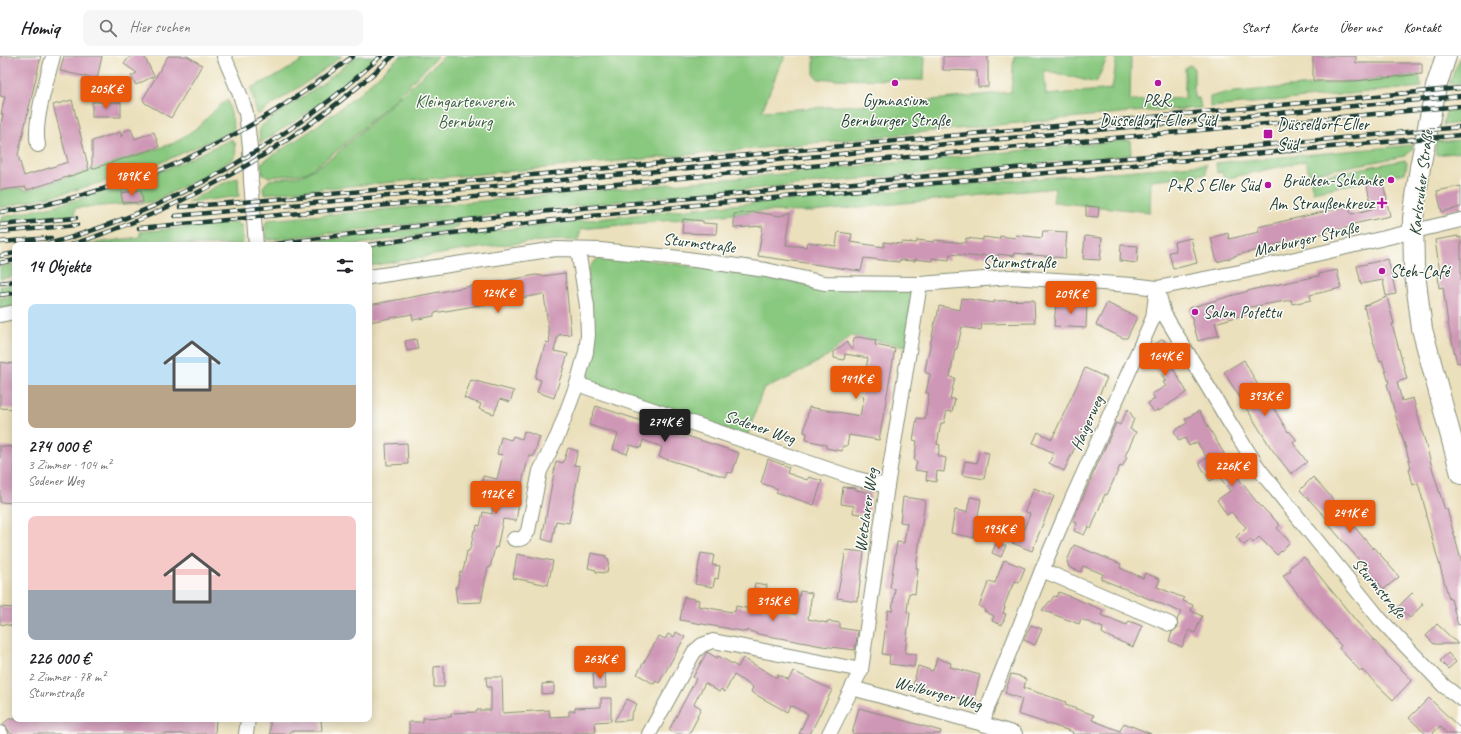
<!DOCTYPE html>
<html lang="de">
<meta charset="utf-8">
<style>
body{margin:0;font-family:Caveat,sans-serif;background:#f6f6f6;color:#202124;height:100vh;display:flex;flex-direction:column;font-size:15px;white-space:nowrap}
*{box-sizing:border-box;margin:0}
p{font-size:13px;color:#757577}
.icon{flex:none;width:22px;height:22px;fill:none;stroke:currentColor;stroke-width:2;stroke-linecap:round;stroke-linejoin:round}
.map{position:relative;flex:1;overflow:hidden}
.side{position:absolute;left:12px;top:186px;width:360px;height:480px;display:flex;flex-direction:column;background:#fff;border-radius:8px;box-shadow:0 2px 10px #0003}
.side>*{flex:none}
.price{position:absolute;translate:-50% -34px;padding:0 9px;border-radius:4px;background:#ea580c;color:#fff;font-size:13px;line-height:26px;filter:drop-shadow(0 1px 2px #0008)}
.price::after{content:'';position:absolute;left:50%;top:24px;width:12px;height:9px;margin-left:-6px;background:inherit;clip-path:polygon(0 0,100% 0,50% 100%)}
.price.selected{background:#222;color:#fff}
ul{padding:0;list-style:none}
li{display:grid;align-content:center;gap:8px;height:212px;padding:0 16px}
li+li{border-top:1px solid #e0e0e0}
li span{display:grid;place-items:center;height:124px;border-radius:8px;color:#555}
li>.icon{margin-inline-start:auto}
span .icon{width:72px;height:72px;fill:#fffc;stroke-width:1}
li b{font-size:17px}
h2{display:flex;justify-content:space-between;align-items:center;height:48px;padding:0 16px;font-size:17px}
header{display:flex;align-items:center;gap:24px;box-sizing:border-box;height:56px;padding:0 20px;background:#fff;border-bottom:1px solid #e0e0e0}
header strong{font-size:19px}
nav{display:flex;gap:22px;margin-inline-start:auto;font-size:14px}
.search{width:280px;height:36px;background:#f6f6f6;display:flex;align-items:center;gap:10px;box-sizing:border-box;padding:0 14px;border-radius:8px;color:#757577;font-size:15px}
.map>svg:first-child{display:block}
</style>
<header>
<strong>Homiq</strong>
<div class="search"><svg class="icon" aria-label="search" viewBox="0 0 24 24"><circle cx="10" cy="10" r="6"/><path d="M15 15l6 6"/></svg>Hier suchen</div>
<nav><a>Start</a><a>Karte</a><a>Über uns</a><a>Kontakt</a></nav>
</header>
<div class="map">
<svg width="1461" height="678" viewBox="0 0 1461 678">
<rect width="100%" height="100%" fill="#fdfcf7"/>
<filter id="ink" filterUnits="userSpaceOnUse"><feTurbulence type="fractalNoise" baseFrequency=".025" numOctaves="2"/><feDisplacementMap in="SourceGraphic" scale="8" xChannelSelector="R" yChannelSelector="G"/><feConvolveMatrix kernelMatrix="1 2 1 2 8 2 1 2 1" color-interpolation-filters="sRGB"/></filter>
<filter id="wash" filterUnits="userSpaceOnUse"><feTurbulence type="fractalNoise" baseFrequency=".012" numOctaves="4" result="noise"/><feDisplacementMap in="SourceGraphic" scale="16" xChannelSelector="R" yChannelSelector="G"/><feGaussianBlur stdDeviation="0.9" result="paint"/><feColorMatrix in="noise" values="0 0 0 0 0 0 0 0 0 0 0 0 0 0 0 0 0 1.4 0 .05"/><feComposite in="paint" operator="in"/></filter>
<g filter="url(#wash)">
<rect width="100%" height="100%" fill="#ebe0bc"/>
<g fill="#89c87f" stroke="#54825a">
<path d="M309,0H342L313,22L257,59L251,32L282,17Z"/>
<path d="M357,0H377L343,30L297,64L260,87L259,72L274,60L319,30Z"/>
<path d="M400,0H438L393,45L339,93L308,116L301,118L269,121L262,117L261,107L313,73L356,40Z"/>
<path d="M444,0H786L778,14L762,55L924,45L1011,36L1014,0H1108L1096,27L1044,14L1046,39L1112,33L1117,0H1131L1130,45L1185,42V13L1187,10L1189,9L1193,11L1194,13V42H1199L1201,52L1131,56L751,93L264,138L263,131L269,124L301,120L316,112L334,100Z"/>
<path d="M814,0H925L924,24L818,23L814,18Z"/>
<path d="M1461,0V27L1450,28V25Z"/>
<path d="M1419,19L1422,31L1210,51V41L1225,37Z"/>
<path d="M228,44L234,72L232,75L144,114L65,137L0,152V134L19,132L27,134L141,98L174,87L198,71L218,51Z"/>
<path d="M1461,54V67L1443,69L1446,55Z"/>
<path d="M232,83L233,87L235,86L236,100L234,102L210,117L153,146L75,152V159L0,166V164L3,161C53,151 103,138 151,119C179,109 205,95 232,83Z"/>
<path d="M1130,84L1131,99L638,143L270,184L267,183L265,167L268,166V164L760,120Z"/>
<path d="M1461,84V96L1437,99L1435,96L1436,86Z"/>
<path d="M1413,89L1412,94L1405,100L1309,118L1306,105L1224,123L1222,116L1217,117L1216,107Z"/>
<path d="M1405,104L1407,107L1405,117L1313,136L1310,122Z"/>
<path d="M1206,108V118L1151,124L1150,156L1053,146L1055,132L812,156L764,155L581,173L578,184C508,184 438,199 369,210V193L438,181L696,152Z"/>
<path d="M238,121L239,140L187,147L215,131Z"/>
<path d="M238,166L239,169H241L243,187L241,189H81L140,181V176Z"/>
<path d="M459,168L453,174L353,189H280Z"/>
<path d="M616,199L826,231L911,234L913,235L906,290L851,280L826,301L791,321L763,333L747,381L591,327L588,323L587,315L588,216C591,203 604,200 616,199Z"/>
<path d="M15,208V220L0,223V211Z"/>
<path d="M15,228V235L0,236V230Z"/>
<path d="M15,240V250L0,253V242Z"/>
</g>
<g id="blocks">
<g fill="#cf97b6">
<path d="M0,0H41L18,99L24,120L68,106L53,49L72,44L89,114L27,134L26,131L0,134V71L3,58H1L5,41L0,40Z"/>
<path d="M64,0H102L97,23L60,15Z"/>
<path d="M130,0H144L154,20L136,29L131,20L137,17L124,8Z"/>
<path d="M168,0H187L202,9L171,62L145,47L143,43Z"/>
<path d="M943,0H988V31H978L977,15L943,14Z"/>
<path d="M1313,0H1356V7H1422V18L1355,25H1313Z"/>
<rect x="92" y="46" width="29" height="15"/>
<path d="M131,73L135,83L154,76L159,91L92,113V85L121,76V81L124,75Z"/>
<path d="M1382,122L1390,160L1353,168L1354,170L1273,189V190L1234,200V201L1217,206L1211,182L1228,177L1229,183L1259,176L1258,171L1349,150L1351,158L1372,153L1366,125Z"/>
<path d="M1461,130V151L1442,156L1437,135Z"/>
<path d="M141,134L143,146L123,147L121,137Z"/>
<path d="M1086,150L1099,151L1098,161L1086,160Z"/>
<path d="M754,156L781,160L791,156L786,189L806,191L807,186L836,190L838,176L852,178L850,186L884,191V186L901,188V186L917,187V184L934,186V184L966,187V182L983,184V181L999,183L1000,180L1015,182L1016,179L1042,182L1043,175H1049L1067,176L1065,202L1014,197V200L998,198V201L981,199V201L950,198L949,204L932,202V205L915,203V205L899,204V206L864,202L861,215L758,200L763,170L734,172V158Z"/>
<path d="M683,163L703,165V167L717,168L716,178L682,177Z"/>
<path d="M1085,180L1102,182L1100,204L1083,203Z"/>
<path d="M1458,180V182L1461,181V306L1457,307L1448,268L1443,231L1439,232L1438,218L1440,217L1435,184Z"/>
<path d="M1191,182L1197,207L1173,213L1169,196L1176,195L1174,186Z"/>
<path d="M1121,189L1138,190L1137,207L1120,205Z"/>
<path d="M1388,203L1396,238L1386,240L1383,224L1361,228L1357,210Z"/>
<path d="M1337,214L1341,232L1310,239L1311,244L1292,248L1291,244L1245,252L1247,258L1215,267L1219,279L1198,285L1189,252L1255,233L1319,220V218Z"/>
<path d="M565,217L571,278L558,279L554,295L568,298L554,342L537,336L541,324L535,322L546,286L550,287L544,238L434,257V260L413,264L412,258L369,266V249L477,229V230L536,219L543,220Z"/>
<path d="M1387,241L1394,268H1392L1407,323L1397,326L1402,345L1413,342L1435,422L1445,454L1447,453L1461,504V568L1458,569L1451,543H1449L1426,460L1427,459L1418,427L1413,429L1409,413L1411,412L1407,396L1398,368L1387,328L1389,327L1382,304L1380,305L1372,282L1364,250Z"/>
<path d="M962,242L994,247V245L1034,244L1035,267L982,268L981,274L962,271L957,293H955L950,321L955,322L950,343H955L952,356L947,355L944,367H941L937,388L940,389L938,400L946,402L944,416L937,415L936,426L926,424L927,416L915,414L917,405H914L917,385L913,384L917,362L925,363L929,337H926L930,318L926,317L925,314L936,261H937L939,250L960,254Z"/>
<path d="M1056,246L1087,247L1086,272L1054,270Z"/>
<path d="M1107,247L1137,261L1127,282H1123L1096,269Z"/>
<path d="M858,281L876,284L875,289L895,293L879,384L849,379L847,390H843L842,395L826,392V389L824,388L806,384L807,377L804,376L809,351L860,360L864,340H861L868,302L845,298L844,304L834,302V296L847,286V288L852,294L854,282Z"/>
<path d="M416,283L418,293L407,295L405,285Z"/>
<path d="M1163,283L1175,302L1169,306L1187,336L1159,355L1158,353L1154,356L1148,347L1155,343L1152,338L1166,330L1163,326L1166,325L1147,296L1149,292Z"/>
<path d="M1244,304L1266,344L1268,343L1288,376L1289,375L1297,384L1293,387L1307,406L1291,418L1271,392L1224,316Z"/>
<path d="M0,306L15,308V353L0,352Z"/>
<path d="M1085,312L1107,322L1064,415L1049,407L1054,397L1033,387L1038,376L1052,383Z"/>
<path d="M471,324L514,335L510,346L500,343L494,358L479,353L481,348L464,342Z"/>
<path d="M596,350L739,397L732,417L728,416L726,421L659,401L662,391L643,384L641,392L630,389L627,398L613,393L618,378L589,369Z"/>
<path d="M1128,353L1134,363L1130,373L1136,376L1125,400L1127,401L1122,411L1120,410L1107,439L1105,438L1091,473L1088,471L1084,479L1074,475L1077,467L1073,465L1090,425L1116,367L1120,369Z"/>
<path d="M1199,355L1239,423L1256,445L1280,469L1277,472L1290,486L1277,499L1259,481L1253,487L1250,484L1244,489L1236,481L1246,471L1231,456L1227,459L1217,444L1230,435L1219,420L1210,425L1199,407L1207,402L1197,386L1189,390L1185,382L1179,385L1174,375L1187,367L1185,363Z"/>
<path d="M524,375L540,381L533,401L529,399L523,423L516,465L503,463L497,492L495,491L494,495L490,512H488L487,515L481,546L457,547L455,531L457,532L460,515L462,516L464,511L467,495H469L471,490L474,474H476L477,469L480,470L483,456L492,458L493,450L494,449L496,433L481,430L483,420L497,423L503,399L497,398L501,381L511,384L513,380L522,383Z"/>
<path d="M407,387L408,408L387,409L386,388Z"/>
<path d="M0,390L15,391V447L0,446Z"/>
<path d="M568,392L578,395L574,409L580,410L569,467L556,465L552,486L542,483L556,405L563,407Z"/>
<path d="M979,395L989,397L984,423L962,419L965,405L977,407Z"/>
<path d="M768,403L789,411L787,417L807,424L809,421L822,425L814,449L776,436L778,433L761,427Z"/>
<path d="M1313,421L1334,444L1333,445L1373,493L1374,491L1399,521L1384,533L1329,469L1331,467L1300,434Z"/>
<path d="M843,431L855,432L856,434L871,437L868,459L853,457L854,450L841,448Z"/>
<path d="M1034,432L1054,440L1032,495L1010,486L1015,474L1019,475L1020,474L1023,475L1030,458L1025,455Z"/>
<path d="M903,441L925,444L916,512H918L915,538L909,537L907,556L910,557L905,597L916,598L914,611L889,608L890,599L882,598L888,554L892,555L895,533L890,532L897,486L904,487L907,467L900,466Z"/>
<path d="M970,441L981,443L974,482L951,477L955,454L967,456Z"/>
<path d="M996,487L1006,490L1001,501L992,497Z"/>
<path d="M1074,489L1121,508L1120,512L1143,522L1145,517L1160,523L1157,531L1184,542L1183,545L1193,549L1191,555L1202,560L1195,577L1189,574L1182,591L1169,585L1172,576L1178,571L1177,564L1181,556L1101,523L1103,518L1083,510L1081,516L1069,511L1067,505Z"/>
<path d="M846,494L864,496L858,542L857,541V545L837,542Z"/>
<path d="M591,497L606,500V503L609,504L607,517L596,516V514L588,512Z"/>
<path d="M701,497L714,499L712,509L720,510L718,523L715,522L713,531L695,528Z"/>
<path d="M517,498L553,505L548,529L513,522Z"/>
<path d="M1304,501L1357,566L1386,597V598L1412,624L1393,644L1362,614L1361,616L1339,592L1341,590L1283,520L1291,514L1289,512Z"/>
<path d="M1004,504L1025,512L1019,527L1015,525L1013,531L1012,530L1004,550L1005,551L1003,557L1006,558L1002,569L992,565L994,560L984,555L985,553L979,550L989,525L995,527Z"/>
<path d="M755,527L767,529L762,552L785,556L796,558L800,535L812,537L808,563L827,567V565L840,567V572L858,575L855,594L822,590L758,578L747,574V576L680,564L684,541L699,544L698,550L732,556V555L735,556L736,550L750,553Z"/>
<path d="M1059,536L1103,554L1101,559L1127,569L1129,565L1142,570L1133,591L1105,579L1102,577L1103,572L1081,563L1079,568L1042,554L1052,543L1054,540L1056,541Z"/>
<path d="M1412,537L1423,548L1410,562L1398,551Z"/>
<path d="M0,551L15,552V570L0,568Z"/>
<path d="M1437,568L1458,588H1434L1426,580Z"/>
<path d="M1031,569L1042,573L1035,589L1024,584Z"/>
<path d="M676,576L685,581L659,627L656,625L654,628L637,618L659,580L665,583L668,578L674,581Z"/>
<path d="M707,596L717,602L718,600L738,611L743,602L777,622L778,619L788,625L793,615L832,634L810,678H799L808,658L790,649L787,656L751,636L753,631L734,619L725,636L721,633L719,636L705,627L694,648L701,652L697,660L698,661L689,678H676L669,674L696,623L693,621Z"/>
<path d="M1448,597L1456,606L1448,613L1440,605Z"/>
<path d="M937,602L951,607L950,611L980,619L973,646L913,629L918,610L933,615Z"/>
<path d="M444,610V631H434V611Z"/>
<path d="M593,617H605L606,632H594Z"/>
<path d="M1011,618L1020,620V621L1026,623L1024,632L1066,646L1065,649L1094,659L1092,664L1120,675L1124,667L1151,678H1072L1073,676L1018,658L1022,643L1005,637Z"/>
<path d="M486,621H502L503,657L549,654L550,661L569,660V655H575V652L601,651V642H611V665L595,666L596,676L558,678H409V666H423V662L451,661V657L477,656V654H491V631H487Z"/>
<path d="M554,627V637L542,638V628Z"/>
<path d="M1429,642L1461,673V678H1447L1440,670L1432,678H1426L1409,662Z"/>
<path d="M627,643L637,648L631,659V664L614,665Z"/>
<path d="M859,652L941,675L940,678H852Z"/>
<path d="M9,663H216L215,678H11L7,672L3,668Z"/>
<path d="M270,663H318V664H321L322,675H290V678H270Z"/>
</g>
</g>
</g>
<g filter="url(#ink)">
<use href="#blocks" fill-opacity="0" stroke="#858e78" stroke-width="1"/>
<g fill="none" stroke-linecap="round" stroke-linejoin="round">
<g stroke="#858e78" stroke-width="16">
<g id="street">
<path d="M224,0L239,36L246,57L250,91L251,125L256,189"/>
<path d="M38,89C33,66 47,24 53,0"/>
<path d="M369,221L556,193L600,194L680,202L766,214L824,227L920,228L1010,221L1132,229L1157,232L1240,216L1461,164"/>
<path d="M1157,232L1164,258L1231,369L1259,413L1380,563L1444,630L1461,643"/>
<path d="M0,259L15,256"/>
<path d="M577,328L854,422L887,430"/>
<path d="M514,483C522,484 524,482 528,475L540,415L558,379L577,328L586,296L588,279L587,250L578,194"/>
<path d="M1042,514L1170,568"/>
<path d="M852,632L983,668L1015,678"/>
<path d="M983,668L986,655L1042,514L1072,443L1153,262L1156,239"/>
<path d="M0,677L1,678"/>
<path d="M246,678L248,663"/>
<path d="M649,678L694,596L702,589L713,585L861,614"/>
<path d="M829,678L861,614L887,430L920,228"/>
</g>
</g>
<g stroke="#858e78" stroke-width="22">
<path id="secondary" d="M1446,0L1436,31L1420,111L1413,163L1414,210L1422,273L1461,418"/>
</g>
<use href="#street" stroke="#fff" stroke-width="14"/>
<use href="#secondary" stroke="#fff" stroke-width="20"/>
<g stroke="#1f3d34" stroke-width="4.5">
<g id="rail">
<path d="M180,151L267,144L1461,32"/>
<path d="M0,156C29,153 58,146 86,138C117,129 148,120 177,107C240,79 299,42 353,0"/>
<path d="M175,160L1461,40"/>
<path d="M0,169L76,162"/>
<path d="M139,172L1461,50"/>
<path d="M0,176L77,169"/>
<path d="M0,186L51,182"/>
<path d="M45,189C148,161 245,109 330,44C348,30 364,15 381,0"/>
<path d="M70,189C190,151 301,85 393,0"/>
<path d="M267,189L374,175L528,157L1461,71"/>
<path d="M369,189L437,179L562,163L696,149L1461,79"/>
<path d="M0,200L15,197"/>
<path d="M0,207L15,204"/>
<path d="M0,227L15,225"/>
<path d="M0,239L15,237"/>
</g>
</g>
<use href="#rail" stroke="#fdfcf7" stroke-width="3" stroke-dasharray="9" stroke-linecap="butt"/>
</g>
</g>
<g fill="#b5179e" stroke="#fdfcf7" stroke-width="1.5">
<circle cx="895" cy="27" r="4"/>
<circle cx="1158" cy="27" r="4"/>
<rect x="1263" y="73" width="10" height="10" rx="2"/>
<circle cx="1391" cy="124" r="4"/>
<circle cx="1268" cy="129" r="4"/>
<path d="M1380 141h4v4h4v4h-4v4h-4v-4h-4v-4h4z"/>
<circle cx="1382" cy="215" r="4"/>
<circle cx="1195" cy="256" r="4"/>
</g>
<g text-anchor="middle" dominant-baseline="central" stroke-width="3" stroke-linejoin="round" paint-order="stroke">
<g font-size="17" fill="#1f3d34" stroke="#fdfcf7" text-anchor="start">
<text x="895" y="44" text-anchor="middle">Gymnasium<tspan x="895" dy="20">Bernburger Straße</tspan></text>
<text x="1158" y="44" text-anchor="middle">P&amp;R,<tspan x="1158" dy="20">Düsseldorf-Eller Süd</tspan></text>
<text x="1277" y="68">Düsseldorf-Eller<tspan x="1277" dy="20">Süd</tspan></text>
<text x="1383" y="124" text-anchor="end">Brücken-Schänke</text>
<text x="1260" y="129" text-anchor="end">P+R S Eller Süd</text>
<text x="1374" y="147" text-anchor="end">Am Straußenkreuz</text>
<text x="1390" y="215">Steh-Café</text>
<text x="1203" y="256">Salon Potettu</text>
</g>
<g font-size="17" fill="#3a6047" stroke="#fdfcf7">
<text x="465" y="45">Kleingartenverein<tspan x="465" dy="20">Bernburg</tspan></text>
</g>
<g font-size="17" fill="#1f3d34" stroke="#fdfcf7">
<text transform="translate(1421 127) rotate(-83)">Karlsruher Straße</text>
<text transform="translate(1306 183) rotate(-13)">Marburger Straße</text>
<text transform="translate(699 187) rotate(7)">Sturmstraße</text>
<text x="1019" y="206">Sturmstraße</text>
<text transform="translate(1087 367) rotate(-66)">Haigerweg</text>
<text transform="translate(760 371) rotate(19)">Sodener Weg</text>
<text transform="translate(866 454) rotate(-82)">Wetzlarer Weg</text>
<text transform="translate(1379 532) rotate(50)">Sturmstraße</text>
<text transform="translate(938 637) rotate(15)">Weilburger Weg</text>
</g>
</g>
</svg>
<b class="price" style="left:106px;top:54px">205K €</b>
<b class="price" style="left:132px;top:141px">189K €</b>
<b class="price" style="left:498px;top:258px">124K €</b>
<b class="price" style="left:1071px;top:259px">209K €</b>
<b class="price" style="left:1165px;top:321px">164K €</b>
<b class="price" style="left:856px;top:344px">141K €</b>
<b class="price" style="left:1265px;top:361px">393K €</b>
<b class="price selected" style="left:665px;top:387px">274K €</b>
<b class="price" style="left:1232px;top:431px">226K €</b>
<b class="price" style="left:496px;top:459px">192K €</b>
<b class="price" style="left:1350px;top:478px">241K €</b>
<b class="price" style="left:999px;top:494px">195K €</b>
<b class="price" style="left:773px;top:566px">315K €</b>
<b class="price" style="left:600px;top:624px">263K €</b>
<section class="side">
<h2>14 Objekte<svg class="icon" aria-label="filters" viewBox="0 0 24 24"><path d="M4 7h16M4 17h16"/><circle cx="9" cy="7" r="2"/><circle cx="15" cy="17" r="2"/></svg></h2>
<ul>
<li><span style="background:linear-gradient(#bfe0f5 65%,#b9a48a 0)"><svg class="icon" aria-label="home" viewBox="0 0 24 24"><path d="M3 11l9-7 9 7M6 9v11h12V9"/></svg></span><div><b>274 000 €</b><p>3 Zimmer · 104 m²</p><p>Sodener Weg</p></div></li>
<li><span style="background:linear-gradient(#f6c9c9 60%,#9aa5b1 0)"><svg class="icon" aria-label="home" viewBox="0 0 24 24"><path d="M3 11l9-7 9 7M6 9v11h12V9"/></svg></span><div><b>226 000 €</b><p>2 Zimmer · 78 m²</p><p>Sturmstraße</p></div></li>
</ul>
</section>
</div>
